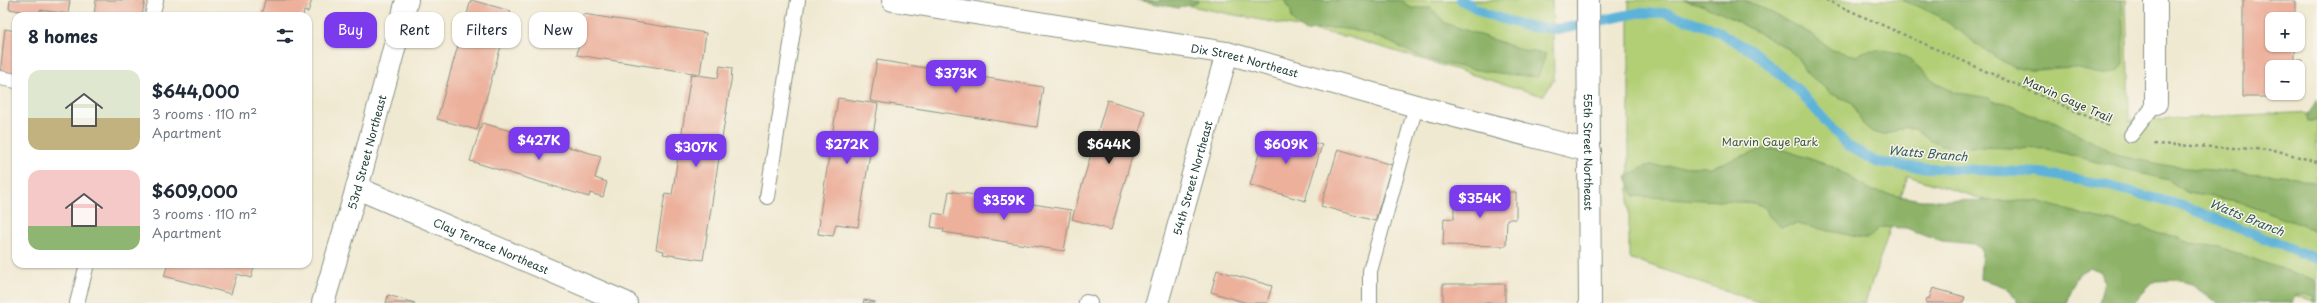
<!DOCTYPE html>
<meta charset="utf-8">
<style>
body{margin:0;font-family:"Playpen Sans",sans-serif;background:#f2f2f3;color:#1f2937;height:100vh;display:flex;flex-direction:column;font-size:15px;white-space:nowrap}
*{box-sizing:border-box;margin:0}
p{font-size:13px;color:#747a83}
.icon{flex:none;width:22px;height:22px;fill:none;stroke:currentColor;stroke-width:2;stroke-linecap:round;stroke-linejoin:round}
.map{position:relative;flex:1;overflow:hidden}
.panel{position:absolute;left:12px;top:12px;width:300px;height:256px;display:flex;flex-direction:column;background:#fff;border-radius:12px;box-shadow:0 1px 3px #0004}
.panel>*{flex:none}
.top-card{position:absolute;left:324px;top:12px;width:380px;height:36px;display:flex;gap:8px}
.buttons{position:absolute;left:2265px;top:12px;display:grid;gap:8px}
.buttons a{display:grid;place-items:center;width:40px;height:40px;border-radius:8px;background:#fff;box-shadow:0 1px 3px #0004;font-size:20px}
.price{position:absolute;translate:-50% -34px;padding:0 9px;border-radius:8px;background:#7c3aed;color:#fff;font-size:13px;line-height:26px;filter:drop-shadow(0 1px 2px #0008)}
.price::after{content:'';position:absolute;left:50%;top:24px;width:12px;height:9px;margin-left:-6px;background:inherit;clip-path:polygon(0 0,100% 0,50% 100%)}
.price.on{background:#222;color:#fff}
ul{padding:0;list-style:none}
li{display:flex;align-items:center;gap:12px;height:100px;padding:0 16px}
li span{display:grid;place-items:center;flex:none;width:112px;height:80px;border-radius:12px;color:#555}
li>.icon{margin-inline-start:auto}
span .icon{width:48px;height:48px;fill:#fffc;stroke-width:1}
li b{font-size:17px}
h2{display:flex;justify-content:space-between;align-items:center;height:48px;padding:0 16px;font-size:17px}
.chip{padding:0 14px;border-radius:12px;background:#fff;box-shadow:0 1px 3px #0004;font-size:14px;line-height:36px}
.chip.on{background:#7c3aed;color:#fff}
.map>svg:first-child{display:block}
</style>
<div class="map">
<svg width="2317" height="303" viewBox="0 0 2317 303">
<rect width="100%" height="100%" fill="#f7f3e8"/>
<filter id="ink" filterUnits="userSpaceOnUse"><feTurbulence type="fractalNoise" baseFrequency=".025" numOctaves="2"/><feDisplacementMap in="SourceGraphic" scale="8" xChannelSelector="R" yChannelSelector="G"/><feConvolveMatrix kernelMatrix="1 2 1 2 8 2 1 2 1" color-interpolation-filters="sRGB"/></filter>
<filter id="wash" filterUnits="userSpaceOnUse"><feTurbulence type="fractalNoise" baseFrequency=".012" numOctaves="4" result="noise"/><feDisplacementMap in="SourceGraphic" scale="16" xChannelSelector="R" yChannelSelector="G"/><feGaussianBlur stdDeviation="0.9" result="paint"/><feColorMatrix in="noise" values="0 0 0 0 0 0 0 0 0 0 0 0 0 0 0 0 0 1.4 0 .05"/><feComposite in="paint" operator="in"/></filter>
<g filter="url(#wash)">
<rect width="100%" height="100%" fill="#f0e9d2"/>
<g fill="#b2cf76" stroke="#688655">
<path d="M1159,0H1552L1554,79L1543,96L1348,37Z"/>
<path d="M1629,0H2126L2129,120L2317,112V303L1908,176L1865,303H1762L1629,258Z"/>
</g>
<g fill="#8db267" stroke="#56784e">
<path d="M1138,0H1198L1197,3L1178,8Z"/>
<path d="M1285,0H1401L1411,8H1431L1445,23L1526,51L1546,54L1538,77C1500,74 1463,69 1426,59C1416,56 1406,50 1396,45C1366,31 1338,23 1305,32L1292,20L1291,11Z"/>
<path d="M1683,0H1741L1757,5L1811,34L1832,50L1857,56C1866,46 1895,50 1906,57C1918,65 1928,78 1942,86C1956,94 1973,95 1989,98L1993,101L2006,103L2027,114L2054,121L2119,156L2175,167L2296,177L2317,184V231L2236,201L2188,193L2168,180L2047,149L1941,146L1914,129L1905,127L1884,135L1872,132L1863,124L1853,103L1832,94L1806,72L1797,57L1787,48L1725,15L1699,4Z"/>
<path d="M1902,0H2122L2124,62C2113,83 2093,71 2075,68C2055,65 2035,75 2015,67C1990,57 1964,33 1941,18C1929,10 1915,6 1902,0Z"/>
<path d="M2317,100V121H2308L2307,115Z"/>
<path d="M1763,149H1782L1833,167L1872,191L1921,200L2038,201L2090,217L2137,227L2141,226L2159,234L2180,237L2190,243L2219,247L2317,281V303H2314V296L2296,295L2293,303H2218L2192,284L2175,280L2155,281L2133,303H2099L2104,281L2101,272L2090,267L2078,274L2066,303H2018C2015,287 1994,283 1980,279L1982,250L1975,244L1942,241L1906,228L1881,227L1869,238H1862L1797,224L1781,227L1769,216L1765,207L1754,203L1634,196L1626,177L1645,166L1711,167Z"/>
</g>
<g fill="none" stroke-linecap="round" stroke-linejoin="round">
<path stroke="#5db2d9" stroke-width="10" d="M1461,0L1486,14L1529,27L1561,29L1637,13H1667L1714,29L1755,53L1797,89L1847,145L1876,162L1913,167L2041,173L2102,184L2183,206L2317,259"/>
</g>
<g id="blocks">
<g fill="#ecb09b" fill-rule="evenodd">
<path d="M10,0H70L68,14L40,10L39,14L9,9Z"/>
<path d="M96,0H145L142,16H94Z"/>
<path d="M265,0H312L308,12L304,11L303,16H261Z"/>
<path d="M471,0L511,11L477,130L437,119Z"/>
<path d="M2243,0H2295V19H2272V45H2295V60H2303V97H2243ZM2272,67H2298V93H2272Z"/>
<path d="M583,14L706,33L700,74L577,55Z"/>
<path d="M5,29L16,31V77L0,74Z"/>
<path d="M877,60L1043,87L1037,127L870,101Z"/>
<path d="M720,66L732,68L731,81L703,260L663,254L664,251L656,249L665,194L672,195L691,74L718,78Z"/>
<path d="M838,98L878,104L858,227L836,224L833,236L818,234L820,220H819Z"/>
<path d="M1107,100L1145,111L1111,230L1072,219Z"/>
<path d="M482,123L601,156L595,178L607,182L603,197L590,193L589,197L470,161Z"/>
<path d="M1266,129L1322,145L1305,201L1250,185Z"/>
<path d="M1338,149L1392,165L1375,221L1321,206Z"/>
<path d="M949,191L1071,210L1064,251L943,232L944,229L931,227L933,213L945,215Z"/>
<path d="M1454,192H1516V219H1507L1506,246L1443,245L1444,218L1454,219Z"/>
<path d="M168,264H255L251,278L237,274L231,294L164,276Z"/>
<path d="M1217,270L1272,286L1267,303H1247L1211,292Z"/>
<rect x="1443" y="284" width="62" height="19"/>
<path d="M1933,288L1965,297L1963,303H1926L1927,298L1929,299Z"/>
<path d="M388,295L415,303H386Z"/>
<path d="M864,300L875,302V303H863Z"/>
</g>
</g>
</g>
<g filter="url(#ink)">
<use href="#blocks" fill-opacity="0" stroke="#889383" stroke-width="1"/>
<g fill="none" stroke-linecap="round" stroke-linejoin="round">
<g stroke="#889383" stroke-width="16">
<g id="lane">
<path d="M152,16L156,0"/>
<path d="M0,78L16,81"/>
<path d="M2131,135L2156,103"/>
<path d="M767,197L798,0"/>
<path d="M1086,302L1090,303"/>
<path d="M77,303L87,264"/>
<path d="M1370,303V271L1416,106"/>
</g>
</g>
<g stroke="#889383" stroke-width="24">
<g id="street">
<path id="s1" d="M893,0L1227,53L1416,106L1590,151"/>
<path id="s2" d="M1588,0L1590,303"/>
<path d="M2156,0V103"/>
<path id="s3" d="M357,188L626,303"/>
<path id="s4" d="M323,303L357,188L407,0"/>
<path id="s5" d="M1157,303L1227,53"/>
</g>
</g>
<g stroke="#889383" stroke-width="2.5" stroke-dasharray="3 3" stroke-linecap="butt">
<path d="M1826,0L2109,126"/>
<path d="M2154,144L2274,150L2317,162"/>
</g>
<use href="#lane" stroke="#fff" stroke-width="14"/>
<use href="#street" stroke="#fff" stroke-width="22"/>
</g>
</g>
<g text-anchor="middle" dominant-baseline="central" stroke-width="3" stroke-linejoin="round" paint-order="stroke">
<g font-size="11" fill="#1f3d34" stroke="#f7f3e8">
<text stroke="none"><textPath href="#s1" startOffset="357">Dix Street Northeast</textPath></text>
<text transform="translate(2068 99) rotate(24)">Marvin Gaye Trail</text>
<text stroke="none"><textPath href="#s2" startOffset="152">55th Street Northeast</textPath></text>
<text stroke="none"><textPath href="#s4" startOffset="157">53rd Street Northeast</textPath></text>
<text stroke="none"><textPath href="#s5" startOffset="130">54th Street Northeast</textPath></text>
<text stroke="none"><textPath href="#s3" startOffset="146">Clay Terrace Northeast</textPath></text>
</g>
<g font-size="11" fill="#3c5a41" stroke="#f7f3e8">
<text x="1770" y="141">Marvin Gaye Park</text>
</g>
<g font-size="12" font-style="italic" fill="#2e5a5d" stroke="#f7f3e8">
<text transform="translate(1928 153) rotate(5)">Watts Branch</text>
<text transform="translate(2247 217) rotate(22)">Watts Branch</text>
</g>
</g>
</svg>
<div class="buttons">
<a>+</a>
<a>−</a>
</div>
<b class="price" style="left:956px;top:94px">$373K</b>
<b class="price" style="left:539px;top:161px">$427K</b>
<b class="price" style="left:847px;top:165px">$272K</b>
<b class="price on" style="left:1109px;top:165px">$644K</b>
<b class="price" style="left:1286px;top:165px">$609K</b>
<b class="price" style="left:696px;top:168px">$307K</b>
<b class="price" style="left:1480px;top:219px">$354K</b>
<b class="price" style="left:1004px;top:221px">$359K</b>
<div class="top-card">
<a class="chip on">Buy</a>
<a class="chip">Rent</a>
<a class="chip">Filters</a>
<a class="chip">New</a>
</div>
<section class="panel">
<h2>8 homes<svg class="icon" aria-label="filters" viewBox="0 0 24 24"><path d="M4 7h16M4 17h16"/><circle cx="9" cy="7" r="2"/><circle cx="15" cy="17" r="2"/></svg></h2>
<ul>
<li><span style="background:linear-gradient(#dfe7d0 60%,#c2b280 0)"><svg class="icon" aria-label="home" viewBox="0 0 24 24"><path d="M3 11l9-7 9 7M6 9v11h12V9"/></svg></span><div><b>$644,000</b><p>3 rooms · 110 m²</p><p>Apartment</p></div></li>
<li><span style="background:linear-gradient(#f6c9c9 70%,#8fb573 0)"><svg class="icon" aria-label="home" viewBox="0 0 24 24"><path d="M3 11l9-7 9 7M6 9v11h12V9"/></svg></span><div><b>$609,000</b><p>3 rooms · 110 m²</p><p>Apartment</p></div></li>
</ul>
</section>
</div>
